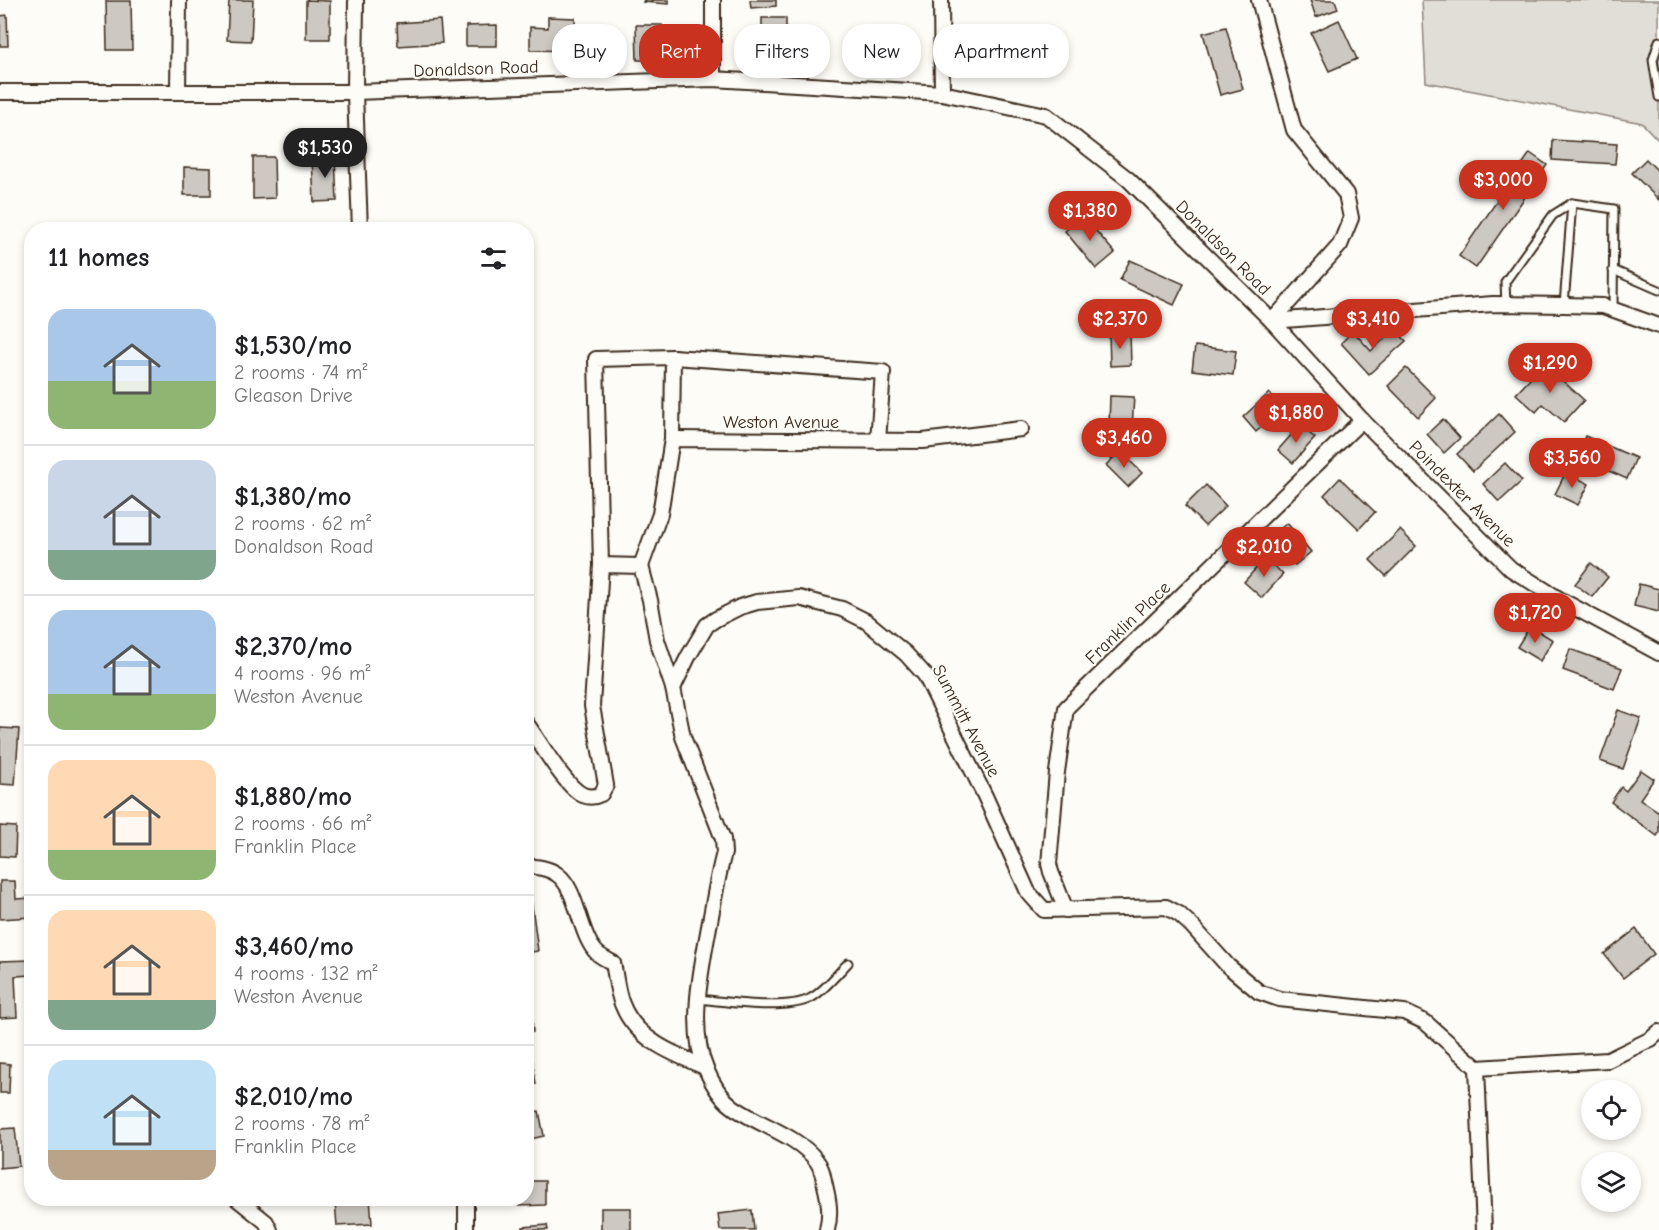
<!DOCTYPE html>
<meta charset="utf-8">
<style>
body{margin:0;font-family:"Comic Neue",sans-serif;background:#f2f2f2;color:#202124;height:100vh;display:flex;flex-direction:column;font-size:22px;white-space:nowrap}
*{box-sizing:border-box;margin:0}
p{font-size:20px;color:#757577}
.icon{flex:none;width:33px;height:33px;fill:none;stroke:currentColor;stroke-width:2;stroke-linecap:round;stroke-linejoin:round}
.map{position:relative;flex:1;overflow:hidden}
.drawer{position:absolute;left:24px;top:222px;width:510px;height:984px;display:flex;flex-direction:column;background:#fff;border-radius:24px;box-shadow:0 3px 9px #0003}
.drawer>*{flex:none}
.top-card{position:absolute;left:552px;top:24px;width:570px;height:54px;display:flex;gap:12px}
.buttons{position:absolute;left:1581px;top:1080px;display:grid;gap:12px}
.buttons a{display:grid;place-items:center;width:60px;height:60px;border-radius:50%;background:#fff;box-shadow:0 3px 9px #0003;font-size:30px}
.price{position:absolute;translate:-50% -51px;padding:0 14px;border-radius:21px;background:#c8321e;color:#fff;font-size:20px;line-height:39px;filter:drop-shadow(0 2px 3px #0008)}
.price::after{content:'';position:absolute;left:50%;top:36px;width:18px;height:14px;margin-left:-9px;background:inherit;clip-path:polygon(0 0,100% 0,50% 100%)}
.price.selected{background:#222;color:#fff}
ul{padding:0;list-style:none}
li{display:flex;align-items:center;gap:18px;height:150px;padding:0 24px}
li+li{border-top:2px solid #e0e0e0}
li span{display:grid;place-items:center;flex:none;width:168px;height:120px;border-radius:18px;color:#555}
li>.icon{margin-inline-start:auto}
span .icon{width:72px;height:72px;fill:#fffc;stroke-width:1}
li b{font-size:26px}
h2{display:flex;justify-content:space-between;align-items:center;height:72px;padding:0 24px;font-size:26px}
.tag{padding:0 21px;border-radius:24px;background:#fff;box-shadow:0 3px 9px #0003;font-size:21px;line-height:54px}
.tag.selected{background:#c8321e;color:#fff}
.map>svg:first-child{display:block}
</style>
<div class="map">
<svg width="1659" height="1230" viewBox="0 0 1659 1230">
<rect width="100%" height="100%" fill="#fdfcf7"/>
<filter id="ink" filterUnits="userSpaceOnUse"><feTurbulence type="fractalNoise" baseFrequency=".0167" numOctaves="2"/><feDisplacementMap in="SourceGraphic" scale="12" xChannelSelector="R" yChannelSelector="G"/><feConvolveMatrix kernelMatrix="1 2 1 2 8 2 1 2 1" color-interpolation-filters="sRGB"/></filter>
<g filter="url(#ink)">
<path fill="#e1ded7" stroke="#8e847a" stroke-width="1.5" d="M1422,0H1659V141L1642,123L1426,82Z"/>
<g fill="#cdc8c2" stroke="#3b2a1e" stroke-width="1.5">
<path d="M229,0H253L251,41L227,40Z"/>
<path d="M306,0L330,1V39H306Z"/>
<path d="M644,0H669V4L643,2Z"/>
<path d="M750,0H776V6L751,8Z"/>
<path d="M1310,0H1335L1338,9L1316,17Z"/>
<path d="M106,1H131L132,50H107Z"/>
<path d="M7,15L8,46H0V16Z"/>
<path d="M548,17L575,18V51L530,50V27L548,28Z"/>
<path d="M762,18H786V54H753V45L762,44Z"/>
<path d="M440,20L442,43L398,46L397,23Z"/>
<path d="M1339,20L1357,59L1329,71L1311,33Z"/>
<path d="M497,25V46H466V26Z"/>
<path d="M636,25H662V47H671V60H637Z"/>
<path d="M1226,27L1243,89L1220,95L1203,33Z"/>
<path d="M1553,140L1617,144L1615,164L1552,160Z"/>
<path d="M1530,153L1547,165L1476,268L1459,256Z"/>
<path d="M335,156L337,201L314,202L312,157Z"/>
<path d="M253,157H274L275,198L253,199Z"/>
<path d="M1646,159L1659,172V200L1632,173Z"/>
<path d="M184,167L211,168V195H184Z"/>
<path d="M1083,216L1115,253L1096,269L1065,231Z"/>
<path d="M1130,260L1184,284L1174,305L1120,280Z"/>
<path d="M1395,329L1406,341L1369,374L1341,343L1353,331L1371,351Z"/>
<path d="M1130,333L1131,365L1110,366L1109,334Z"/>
<path d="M1195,346L1236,351L1233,375L1192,370Z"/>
<path d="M1544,364L1584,400L1564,422L1543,404L1536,412L1516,394Z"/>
<path d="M1406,368L1436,398L1418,417L1388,386Z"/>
<path d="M1269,393L1283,408L1256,432L1243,417Z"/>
<path d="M1110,396L1134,397L1132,427L1109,426Z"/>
<path d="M1499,414L1515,432L1473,471L1457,454Z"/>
<path d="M1443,419L1460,438L1444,453L1427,434Z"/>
<path d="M1300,425L1315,438L1293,463L1278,450Z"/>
<path d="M1585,436L1636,458L1627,479L1577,457Z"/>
<path d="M1120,451L1142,473L1128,487L1106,465Z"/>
<path d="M1505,463L1522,481L1499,502L1483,484Z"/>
<path d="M1566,472L1589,484L1578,505L1555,494Z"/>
<path d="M1340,478L1375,512L1359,529L1324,495Z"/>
<path d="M1206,485L1226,506L1205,526L1185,506Z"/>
<path d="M1287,523L1311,552L1295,565L1271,536Z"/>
<path d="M1400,530L1416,546L1386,576L1370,560Z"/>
<path d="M1265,558L1283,574L1262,598L1244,582Z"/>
<path d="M1591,563L1608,577L1592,597L1575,584Z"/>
<path d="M1639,584L1659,589V612L1634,606Z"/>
<path d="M1530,626L1553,640L1540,661L1517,647Z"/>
<path d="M1570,649L1622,668L1614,689L1563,670Z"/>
<path d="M1618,710L1641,718L1623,769L1600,761Z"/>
<path d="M0,728L19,729L15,785L0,784Z"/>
<path d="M1641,770L1654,779L1640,799L1659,812V833L1657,836L1611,802L1621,787L1626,791Z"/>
<path d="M0,826L16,827L15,857L0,856Z"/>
<path d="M0,881H15L16,899L32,898V917L0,919Z"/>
<path d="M531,898L538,951L526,953V899Z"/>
<path d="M1636,929L1654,954L1623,978L1604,954Z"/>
<path d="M32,960V975L15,976L17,1017L0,1018V961Z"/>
<path d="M526,978H529L533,1032L526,1033Z"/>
<path d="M532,1057L536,1084L526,1085V1058Z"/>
<path d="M0,1063L10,1064L9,1093H0Z"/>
<path d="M539,1111L544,1136L526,1140V1113Z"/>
<path d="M15,1128L19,1166L0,1168V1129Z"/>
<path d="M526,1181H545V1205L519,1206V1198H526Z"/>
<path d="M346,1198H370L372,1224L337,1226L335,1202L346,1201Z"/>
<rect x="601" y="1208" width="30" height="22"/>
<path d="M752,1210L754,1230H720L718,1214Z"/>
<path d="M547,1225L548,1230H523V1227Z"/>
</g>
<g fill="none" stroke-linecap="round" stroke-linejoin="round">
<g stroke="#3b2a1e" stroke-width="11">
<g id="lane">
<path d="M1659,41L1653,60L1659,97"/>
<path d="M1572,203L1614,209L1613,309"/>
<path d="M1613,270L1659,290"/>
<path d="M1506,305L1505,282L1553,215L1572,203L1564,305"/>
<path d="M699,999C726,1002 787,1011 811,998C823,992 838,973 848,963"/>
</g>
</g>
<g stroke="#3b2a1e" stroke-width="18">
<g id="street">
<path d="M356,0L355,92L360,230"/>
<path d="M941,0L942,93"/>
<path d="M1259,0L1294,130L1346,194L1351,218L1340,245L1272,321L1362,420L1511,569L1559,599L1659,653"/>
<path d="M713,79V0"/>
<path d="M0,92H355L713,79L942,93L1046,115L1128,179L1272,321L1493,304L1564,305L1603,306L1659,326"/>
<path d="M178,92L179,0"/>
<path d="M673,357L883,372L878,441"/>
<path d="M601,565L641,566L650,600L657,640L673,688L683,737L723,839L724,853C718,874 715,895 711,916C703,961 687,1026 706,1069C712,1083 720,1097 732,1106C756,1124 797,1135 816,1160C822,1167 823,1176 825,1185C829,1201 831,1214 827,1230"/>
<path d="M641,566L660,514L672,439L923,441L1021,429"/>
<path d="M673,688L688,657L707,625L716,619L740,607L757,602L799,598L842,609L866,621L906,654L925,675L985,796L1028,892L1044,910L1166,907L1179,914L1192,926L1228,966L1259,992L1279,999L1404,1012L1425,1022L1477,1068L1608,1060L1651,1039L1659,1032"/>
<path d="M526,723C539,740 565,787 583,795C590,798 595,797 601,794L606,785L592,706L601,565L596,359L673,357L672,439"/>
<path d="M526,866C537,867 549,868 558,875C578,890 579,935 597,953C601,957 608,960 613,963C616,977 617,992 622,1004C635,1039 673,1054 705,1067"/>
<path d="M1066,910L1051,872L1049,864L1057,772L1066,708L1362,420"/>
<path d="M1477,1068L1484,1230"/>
<path d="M236,1198L266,1222L270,1230"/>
<path d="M466,1230V1198"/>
</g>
</g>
<use href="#lane" stroke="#fdfcf7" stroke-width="7"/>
<use href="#street" stroke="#fdfcf7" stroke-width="14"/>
</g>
</g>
<g text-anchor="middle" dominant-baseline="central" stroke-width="4.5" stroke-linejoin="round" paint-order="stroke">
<g font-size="18" fill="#3b2a1e" stroke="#fdfcf7">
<text transform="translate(476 69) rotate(-2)">Donaldson Road</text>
<text transform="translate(1223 248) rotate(45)">Donaldson Road</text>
<text x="781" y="422">Weston Avenue</text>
<text transform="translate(1462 494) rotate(45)">Poindexter Avenue</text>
<text transform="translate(1128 623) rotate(-44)">Franklin Place</text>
<text transform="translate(966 721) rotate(62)">Summitt Avenue</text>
</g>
</g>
</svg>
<div class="buttons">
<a><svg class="icon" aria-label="locate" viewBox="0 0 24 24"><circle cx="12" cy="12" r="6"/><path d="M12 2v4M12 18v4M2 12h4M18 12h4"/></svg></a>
<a><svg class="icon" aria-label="layers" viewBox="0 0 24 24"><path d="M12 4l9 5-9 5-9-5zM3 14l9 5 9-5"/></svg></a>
</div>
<b class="price selected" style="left:325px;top:179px">$1,530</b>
<b class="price" style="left:1503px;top:211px">$3,000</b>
<b class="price" style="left:1090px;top:242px">$1,380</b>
<b class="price" style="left:1120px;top:350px">$2,370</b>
<b class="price" style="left:1373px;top:350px">$3,410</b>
<b class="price" style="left:1550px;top:394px">$1,290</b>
<b class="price" style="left:1296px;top:444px">$1,880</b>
<b class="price" style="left:1124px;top:469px">$3,460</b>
<b class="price" style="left:1572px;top:489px">$3,560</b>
<b class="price" style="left:1264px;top:578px">$2,010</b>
<b class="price" style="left:1535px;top:644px">$1,720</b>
<div class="top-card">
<a class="tag">Buy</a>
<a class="tag selected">Rent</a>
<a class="tag">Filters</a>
<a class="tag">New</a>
<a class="tag">Apartment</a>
</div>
<section class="drawer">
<h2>11 homes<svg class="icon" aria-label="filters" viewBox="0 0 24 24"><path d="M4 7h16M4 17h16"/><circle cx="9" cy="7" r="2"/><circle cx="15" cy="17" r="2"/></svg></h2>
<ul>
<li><span style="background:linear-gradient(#a9c7e8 60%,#8fb573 0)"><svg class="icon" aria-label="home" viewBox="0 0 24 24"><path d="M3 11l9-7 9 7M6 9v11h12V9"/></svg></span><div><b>$1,530/mo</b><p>2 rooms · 74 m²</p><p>Gleason Drive</p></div></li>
<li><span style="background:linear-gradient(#c9d6e8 75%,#7fa58c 0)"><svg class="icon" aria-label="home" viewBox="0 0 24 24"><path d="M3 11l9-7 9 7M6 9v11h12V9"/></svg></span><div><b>$1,380/mo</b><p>2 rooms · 62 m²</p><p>Donaldson Road</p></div></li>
<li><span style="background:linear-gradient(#a9c7e8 70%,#8fb573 0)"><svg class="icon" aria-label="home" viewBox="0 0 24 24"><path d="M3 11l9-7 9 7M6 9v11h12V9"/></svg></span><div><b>$2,370/mo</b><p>4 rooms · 96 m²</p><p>Weston Avenue</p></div></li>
<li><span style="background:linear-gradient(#ffd9b3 75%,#8fb573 0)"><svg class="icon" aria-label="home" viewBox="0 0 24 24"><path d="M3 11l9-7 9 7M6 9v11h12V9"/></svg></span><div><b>$1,880/mo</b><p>2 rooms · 66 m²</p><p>Franklin Place</p></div></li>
<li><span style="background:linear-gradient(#ffd9b3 75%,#7fa58c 0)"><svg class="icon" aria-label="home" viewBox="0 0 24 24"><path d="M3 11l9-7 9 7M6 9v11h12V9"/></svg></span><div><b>$3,460/mo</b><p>4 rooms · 132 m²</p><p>Weston Avenue</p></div></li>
<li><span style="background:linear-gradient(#bfe0f5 75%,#b9a48a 0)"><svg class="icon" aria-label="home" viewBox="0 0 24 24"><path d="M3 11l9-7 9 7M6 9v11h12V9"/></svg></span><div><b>$2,010/mo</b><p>2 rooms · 78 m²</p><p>Franklin Place</p></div></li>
</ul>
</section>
</div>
